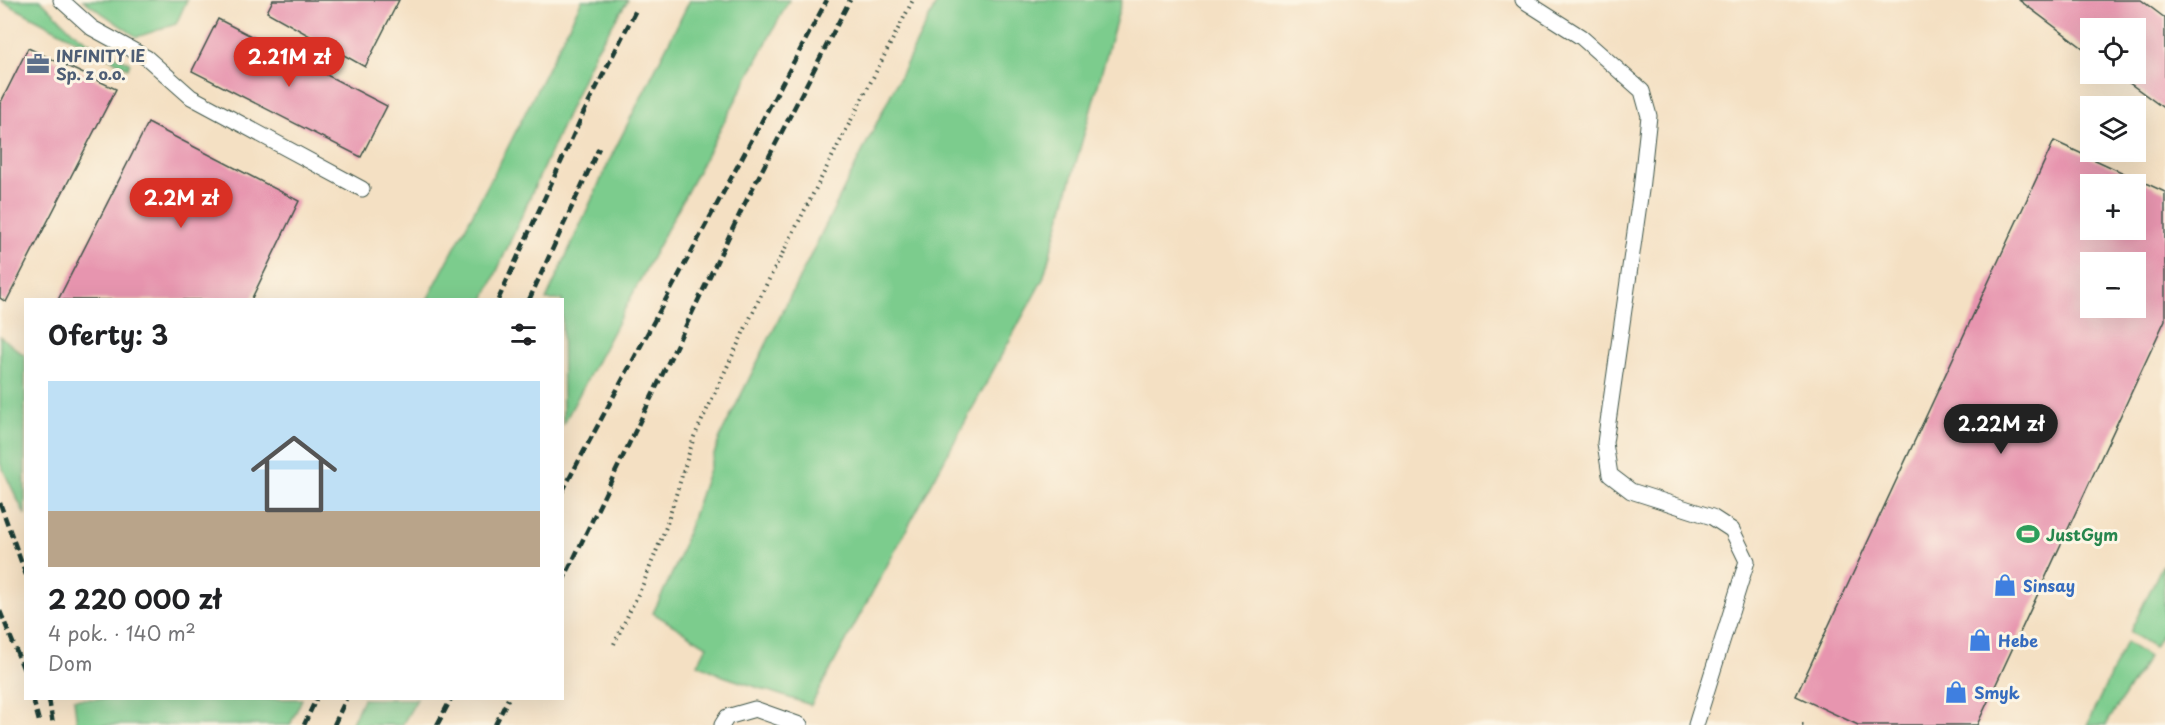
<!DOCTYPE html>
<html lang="pl">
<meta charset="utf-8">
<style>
body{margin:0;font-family:"Playpen Sans",sans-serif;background:#f6f6f6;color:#202124;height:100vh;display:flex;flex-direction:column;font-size:22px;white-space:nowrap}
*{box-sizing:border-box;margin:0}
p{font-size:20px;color:#757577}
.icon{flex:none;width:33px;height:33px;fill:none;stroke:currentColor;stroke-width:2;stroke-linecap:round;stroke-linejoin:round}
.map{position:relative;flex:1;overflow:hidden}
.details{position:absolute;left:24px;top:298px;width:540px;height:402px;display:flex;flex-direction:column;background:#fff;border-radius:0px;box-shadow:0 6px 24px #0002}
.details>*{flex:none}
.tools{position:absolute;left:2080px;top:18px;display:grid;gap:12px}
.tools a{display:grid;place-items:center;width:66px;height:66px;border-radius:0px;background:#fff;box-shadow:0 6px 24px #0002;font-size:30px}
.price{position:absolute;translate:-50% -51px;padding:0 14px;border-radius:21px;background:#d93025;color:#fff;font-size:20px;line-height:39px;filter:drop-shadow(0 2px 3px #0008)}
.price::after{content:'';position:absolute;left:50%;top:36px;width:18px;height:14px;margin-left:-9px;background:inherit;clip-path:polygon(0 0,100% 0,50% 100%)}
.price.current{background:#222;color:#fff}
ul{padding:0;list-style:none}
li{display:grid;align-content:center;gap:12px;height:318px;padding:0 24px}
li span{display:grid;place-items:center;height:186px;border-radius:0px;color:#555}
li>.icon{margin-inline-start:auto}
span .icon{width:108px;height:108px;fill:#fffc;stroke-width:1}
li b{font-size:26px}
h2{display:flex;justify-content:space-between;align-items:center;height:72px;padding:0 24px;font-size:26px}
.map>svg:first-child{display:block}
</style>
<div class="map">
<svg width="2165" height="725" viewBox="0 0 2165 725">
<rect width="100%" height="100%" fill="#fcf5e5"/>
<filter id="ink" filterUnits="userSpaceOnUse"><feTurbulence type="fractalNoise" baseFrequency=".0167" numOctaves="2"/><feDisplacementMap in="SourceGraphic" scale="12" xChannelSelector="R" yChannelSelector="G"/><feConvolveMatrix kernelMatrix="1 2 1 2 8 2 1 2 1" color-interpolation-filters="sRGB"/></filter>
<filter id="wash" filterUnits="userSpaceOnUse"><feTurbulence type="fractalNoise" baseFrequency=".008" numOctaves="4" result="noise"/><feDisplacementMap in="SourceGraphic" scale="24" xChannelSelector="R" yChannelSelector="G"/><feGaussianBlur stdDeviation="1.35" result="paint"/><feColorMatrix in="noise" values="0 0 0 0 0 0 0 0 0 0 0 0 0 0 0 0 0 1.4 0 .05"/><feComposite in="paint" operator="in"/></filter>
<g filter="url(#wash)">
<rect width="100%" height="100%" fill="#f4e0c3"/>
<g fill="#7ccc8d" stroke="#4e8460" stroke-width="1.5">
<path d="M0,0H41L72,31L91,44L130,63L128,68Z"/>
<path d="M83,0H187L176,24L137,37Z"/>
<path d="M582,0H628L595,52L484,300H427L507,149Z"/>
<path d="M690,0H789L563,425L562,300H546L612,155Z"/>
<path d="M938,0H1122L1043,279L811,705L723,676L698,664L707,646L653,613L677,563L720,437Z"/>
<path d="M0,336L25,356V515L0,463Z"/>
<path d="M2163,564L2165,629L2154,647L2130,632Z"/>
<path d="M2126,642L2148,657L2106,725H2087Z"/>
<path d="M74,699H302L290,725H77Z"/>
<path d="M363,699H417L402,725H351Z"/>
</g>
<g id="blocks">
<g fill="#e795af" fill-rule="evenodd">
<path d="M273,0H399L365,67L267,12Z"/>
<path d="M2019,0H2141L2165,18V109L2117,74H2136V28H2091V54Z"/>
<path d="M218,19L387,106L361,157L192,71Z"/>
<path d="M28,48L116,89L6,302L0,298V104Z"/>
<path d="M148,123L299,201L251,300H58Z"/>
<path d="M2054,141L2165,192V320L1977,725H1858L1796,696ZM2091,184H2136V230H2091ZM2091,262H2136V308H2091Z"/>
</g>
</g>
</g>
<g filter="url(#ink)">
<use href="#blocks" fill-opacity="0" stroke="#3f5549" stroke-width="1.5"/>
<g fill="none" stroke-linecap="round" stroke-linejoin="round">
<g stroke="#3f5549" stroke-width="17">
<g id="service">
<path d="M61,0L92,28L147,58L191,97L362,189"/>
<path d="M1523,0L1581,37L1642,91L1649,116L1641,190L1605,443L1610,475L1631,491L1712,517L1732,530L1747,561L1696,725"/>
<path d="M722,725L727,717L755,709L800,725"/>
</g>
</g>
<g stroke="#3f5549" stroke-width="4" stroke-dasharray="1.5 4.5" stroke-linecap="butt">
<path d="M614,644L643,584L666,527L694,437L762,293L913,0"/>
<path d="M1802,725H1808"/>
</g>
<use href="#service" stroke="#fff" stroke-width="15"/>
<g stroke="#1f3d34" stroke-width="4.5" stroke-dasharray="9 4.5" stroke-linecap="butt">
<path d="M498,300L583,114L636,10"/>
<path d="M529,300L599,148"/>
<path d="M562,492L827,0"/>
<path d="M0,503L26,575"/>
<path d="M562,583L744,205L850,0"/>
<path d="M0,611L26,675"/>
<path d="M33,699L40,725"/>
<path d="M49,699L53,725"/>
<path d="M304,725L316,699"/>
<path d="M334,725L346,699"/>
<path d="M437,725L451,699"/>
<path d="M495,725L508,699"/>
</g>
</g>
</g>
<defs>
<g id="office-bare" transform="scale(1.8)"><path d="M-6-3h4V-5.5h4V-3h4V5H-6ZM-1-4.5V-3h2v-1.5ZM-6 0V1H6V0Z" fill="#5c6f8a" stroke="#fcf5e5" stroke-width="2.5" paint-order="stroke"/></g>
<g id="stadium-bare" transform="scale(1.8)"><path d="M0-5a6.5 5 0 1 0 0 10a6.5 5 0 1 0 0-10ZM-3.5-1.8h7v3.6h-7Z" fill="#2e9e5b" stroke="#fcf5e5" stroke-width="2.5" paint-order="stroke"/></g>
<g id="shop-bare" transform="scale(1.8)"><path d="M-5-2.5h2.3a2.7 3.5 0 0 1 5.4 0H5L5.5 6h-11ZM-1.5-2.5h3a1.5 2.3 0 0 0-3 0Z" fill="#3f7fe0" stroke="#fcf5e5" stroke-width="2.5" paint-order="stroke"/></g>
</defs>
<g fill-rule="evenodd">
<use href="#office-bare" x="38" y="64"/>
<use href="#stadium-bare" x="2028" y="534"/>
<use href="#shop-bare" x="2005" y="585"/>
<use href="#shop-bare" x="1980" y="640"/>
<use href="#shop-bare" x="1956" y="692"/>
</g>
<g text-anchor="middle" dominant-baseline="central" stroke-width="6" stroke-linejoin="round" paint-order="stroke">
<g font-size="16" font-weight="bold" fill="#4e5e75" stroke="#fcf5e5" text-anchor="start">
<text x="56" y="55">INFINITY IE<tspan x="56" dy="18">Sp. z o.o.</tspan></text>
</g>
<g font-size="16" font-weight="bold" fill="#27864d" stroke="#fcf5e5" text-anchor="start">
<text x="2046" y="534">JustGym</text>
</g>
<g font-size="16" font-weight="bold" fill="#366cbe" stroke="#fcf5e5" text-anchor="start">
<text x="2023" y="585">Sinsay</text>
<text x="1998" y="640">Hebe</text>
<text x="1974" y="692">Smyk</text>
</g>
</g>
</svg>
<div class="tools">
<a><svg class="icon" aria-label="locate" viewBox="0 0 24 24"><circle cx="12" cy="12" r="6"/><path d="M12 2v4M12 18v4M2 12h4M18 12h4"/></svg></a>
<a><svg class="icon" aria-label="layers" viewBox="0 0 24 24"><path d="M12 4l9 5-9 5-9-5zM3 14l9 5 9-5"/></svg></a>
<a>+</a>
<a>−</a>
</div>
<b class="price" style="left:289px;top:88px">2.21M zł</b>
<b class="price" style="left:181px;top:229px">2.2M zł</b>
<b class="price current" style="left:2001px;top:455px">2.22M zł</b>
<section class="details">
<h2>Oferty: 3<svg class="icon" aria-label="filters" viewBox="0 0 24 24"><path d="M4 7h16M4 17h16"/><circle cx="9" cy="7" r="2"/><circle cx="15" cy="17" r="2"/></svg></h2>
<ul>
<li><span style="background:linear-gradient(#bfe0f5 70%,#b9a48a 0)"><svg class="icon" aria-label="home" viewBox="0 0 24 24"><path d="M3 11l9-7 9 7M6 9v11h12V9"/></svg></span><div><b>2 220 000 zł</b><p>4 pok. · 140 m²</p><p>Dom</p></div></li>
</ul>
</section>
</div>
